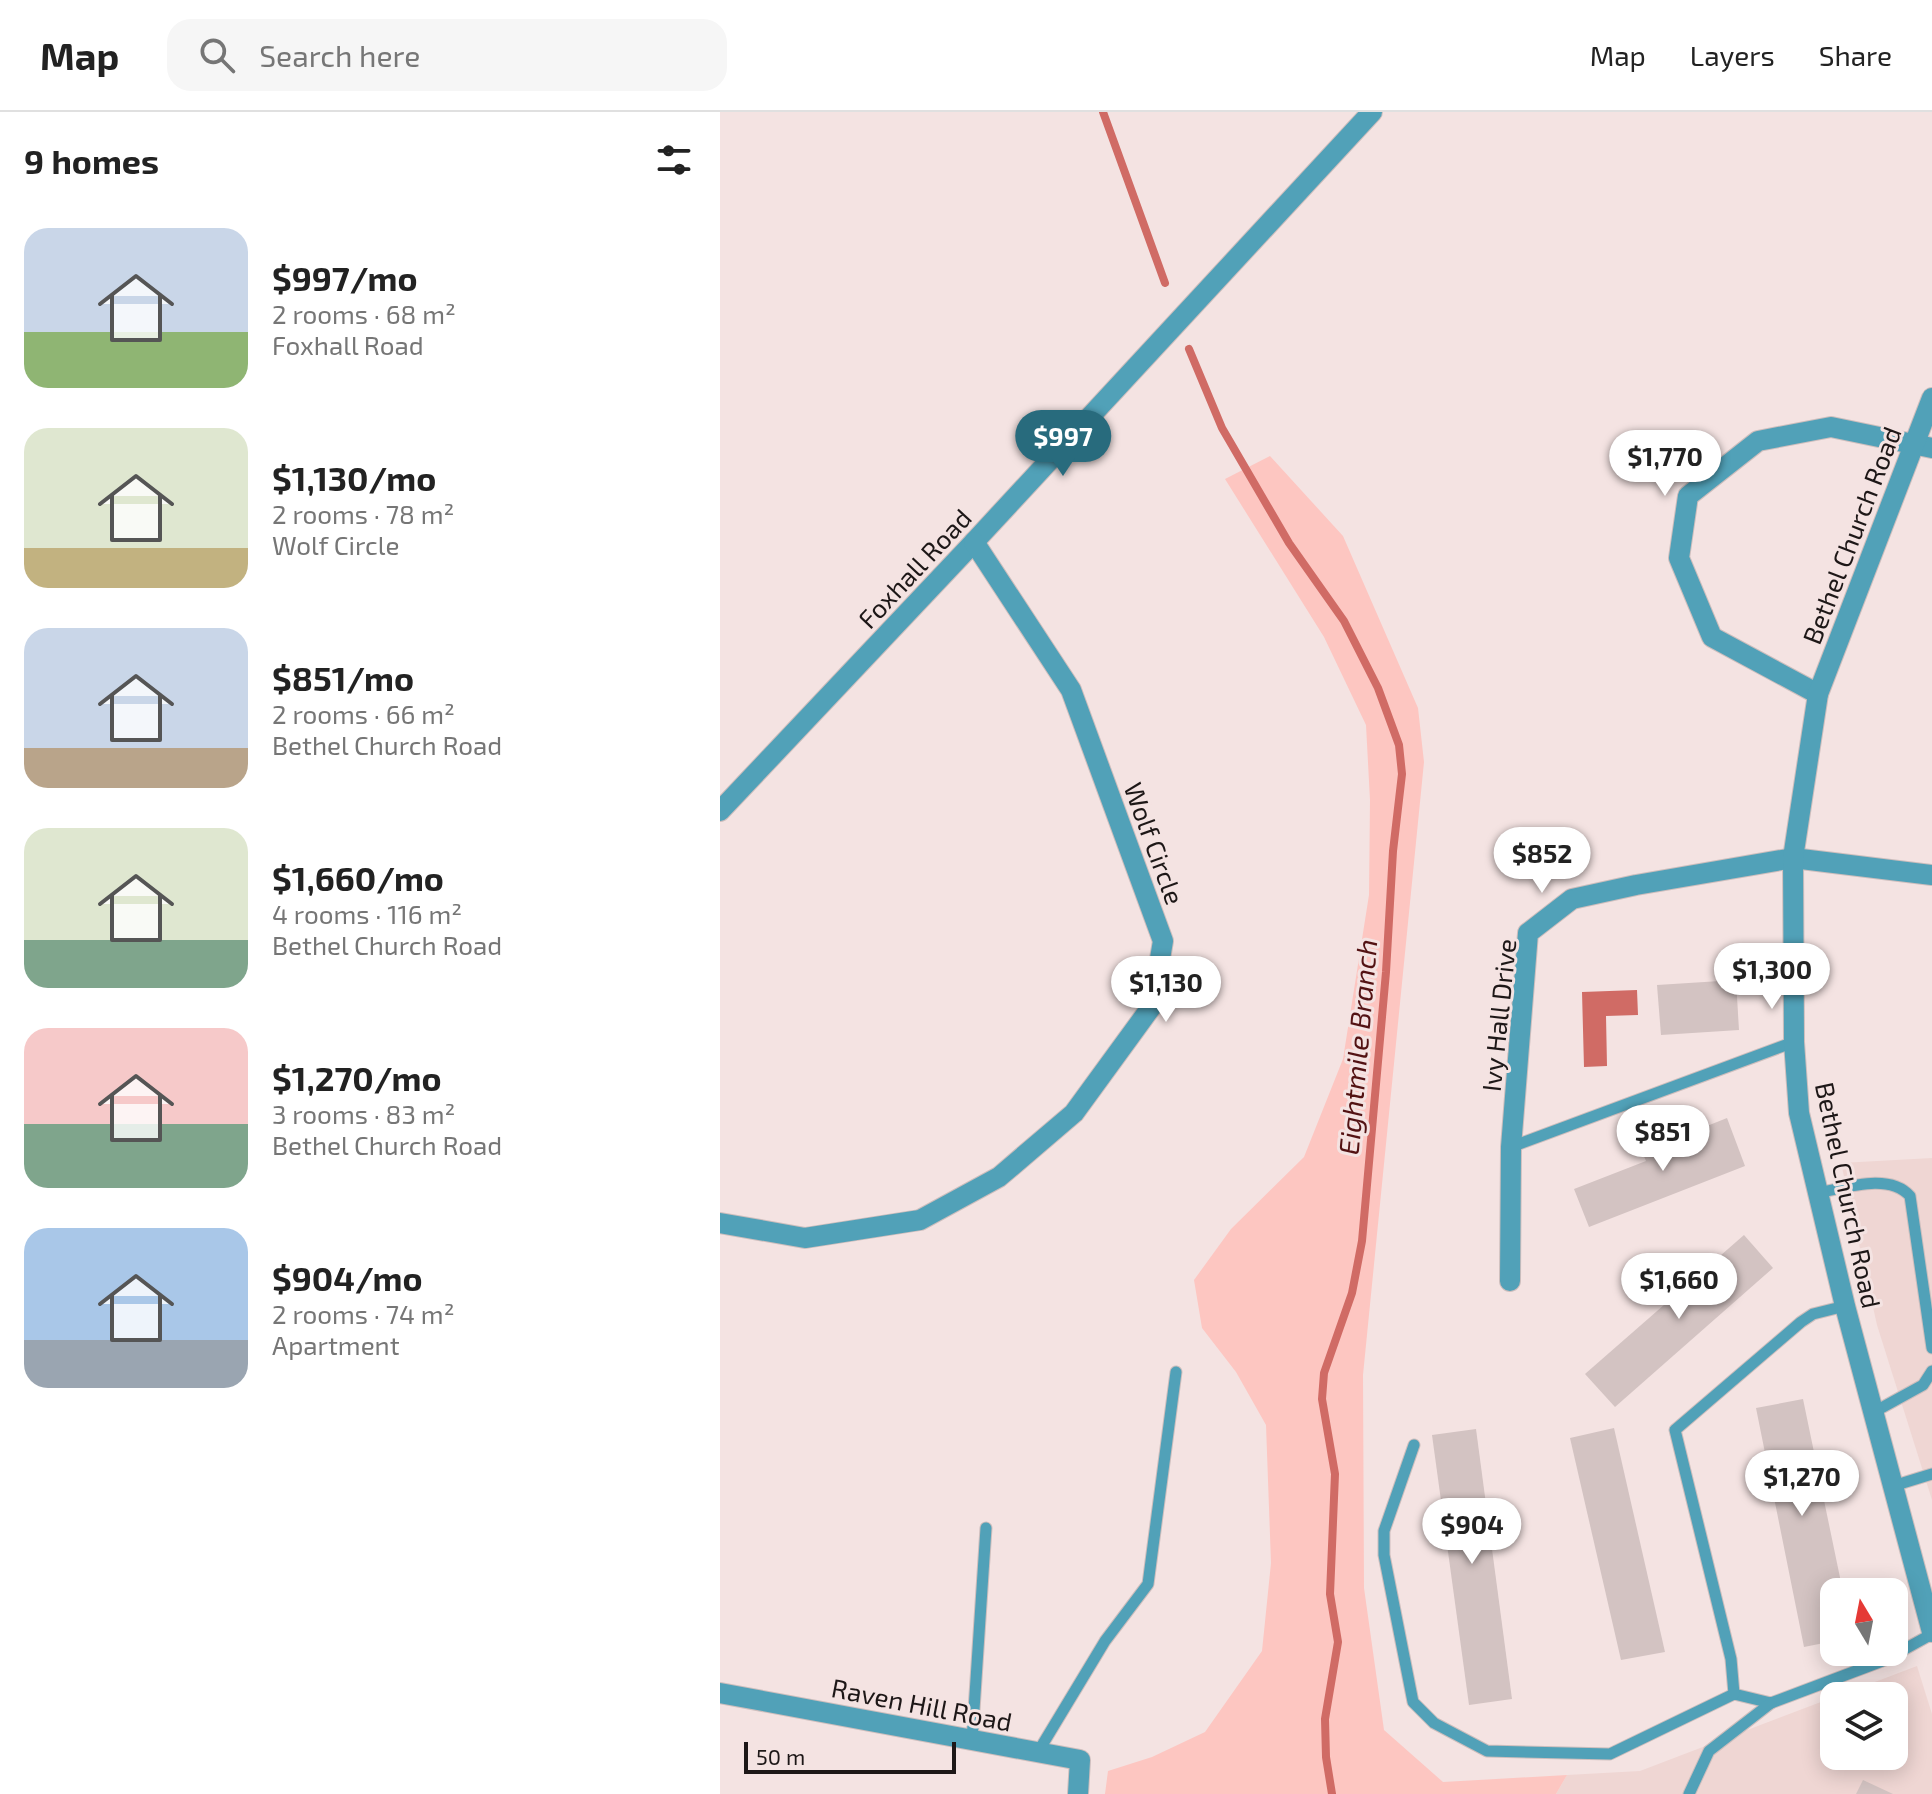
<!DOCTYPE html>
<meta charset="utf-8">
<style>
body{margin:0;font-family:"Exo 2",sans-serif;background:#f6f6f6;color:#222;height:100vh;display:flex;flex-direction:column;font-size:30px;white-space:nowrap}
*{box-sizing:border-box;margin:0}
p{font-size:26px;color:#767676}
.icon{flex:none;width:44px;height:44px;fill:none;stroke:currentColor;stroke-width:2;stroke-linecap:round;stroke-linejoin:round}
.map{position:relative;flex:1;overflow:hidden}
.details{display:flex;flex-direction:column;background:#fff;width:720px}
.details>*{flex:none}
.needle{width:52px;rotate:350deg}
.tools{position:absolute;left:1100px;top:1466px;display:grid;gap:16px}
.tools a{display:grid;place-items:center;width:88px;height:88px;border-radius:16px;background:#fff;box-shadow:0 4px 20px #0003;font-size:40px}
.scale{position:absolute;left:24px;bottom:20px;width:212px;box-sizing:border-box;padding-left:8px;border:4px solid #1d1717;border-top:0;font-size:22px;line-height:28px;white-space:nowrap;color:#1d1717;-webkit-text-stroke:6px #f4e3e2;paint-order:stroke}
.price{position:absolute;translate:-50% -68px;padding:0 18px;border-radius:28px;background:#fff;color:#222;font-size:26px;line-height:52px;filter:drop-shadow(0 2px 4px #0008)}
.price::after{content:'';position:absolute;left:50%;top:48px;width:24px;height:18px;margin-left:-12px;background:inherit;clip-path:polygon(0 0,100% 0,50% 100%)}
.price.selected{background:#286b7d;color:#fff}
ul{padding:0;list-style:none}
li{display:flex;align-items:center;gap:24px;height:200px;padding:0 24px}
li span{display:grid;place-items:center;flex:none;width:224px;height:160px;border-radius:24px;color:#555}
li>.icon{margin-inline-start:auto}
span .icon{width:96px;height:96px;fill:#fffc;stroke-width:1}
li b{font-size:34px}
h2{display:flex;justify-content:space-between;align-items:center;height:96px;padding:0 24px;font-size:34px}
header{display:flex;align-items:center;gap:48px;box-sizing:border-box;height:112px;padding:0 40px;background:#fff;border-bottom:2px solid #e0e0e0}
header strong{font-size:38px}
nav{display:flex;gap:44px;margin-inline-start:auto;font-size:28px}
.search{width:560px;height:72px;background:#f6f6f6;display:flex;align-items:center;gap:20px;box-sizing:border-box;padding:0 28px;border-radius:24px;color:#767676;font-size:30px}
main{display:flex;flex:1;min-height:0}
.map>svg:first-child{display:block}
</style>
<header>
<strong>Map</strong>
<div class="search"><svg class="icon" aria-label="search" viewBox="0 0 24 24"><circle cx="10" cy="10" r="6"/><path d="M15 15l6 6"/></svg>Search here</div>
<nav><a>Map</a><a>Layers</a><a>Share</a></nav>
</header>
<main>
<section class="details">
<h2>9 homes<svg class="icon" aria-label="filters" viewBox="0 0 24 24"><path d="M4 7h16M4 17h16"/><circle cx="9" cy="7" r="2"/><circle cx="15" cy="17" r="2"/></svg></h2>
<ul>
<li><span style="background:linear-gradient(#c9d6e8 65%,#8fb573 0)"><svg class="icon" aria-label="home" viewBox="0 0 24 24"><path d="M3 11l9-7 9 7M6 9v11h12V9"/></svg></span><div><b>$997/mo</b><p>2 rooms · 68 m²</p><p>Foxhall Road</p></div></li>
<li><span style="background:linear-gradient(#dfe7d0 75%,#c2b280 0)"><svg class="icon" aria-label="home" viewBox="0 0 24 24"><path d="M3 11l9-7 9 7M6 9v11h12V9"/></svg></span><div><b>$1,130/mo</b><p>2 rooms · 78 m²</p><p>Wolf Circle</p></div></li>
<li><span style="background:linear-gradient(#c9d6e8 75%,#b9a48a 0)"><svg class="icon" aria-label="home" viewBox="0 0 24 24"><path d="M3 11l9-7 9 7M6 9v11h12V9"/></svg></span><div><b>$851/mo</b><p>2 rooms · 66 m²</p><p>Bethel Church Road</p></div></li>
<li><span style="background:linear-gradient(#dfe7d0 70%,#7fa58c 0)"><svg class="icon" aria-label="home" viewBox="0 0 24 24"><path d="M3 11l9-7 9 7M6 9v11h12V9"/></svg></span><div><b>$1,660/mo</b><p>4 rooms · 116 m²</p><p>Bethel Church Road</p></div></li>
<li><span style="background:linear-gradient(#f6c9c9 60%,#7fa58c 0)"><svg class="icon" aria-label="home" viewBox="0 0 24 24"><path d="M3 11l9-7 9 7M6 9v11h12V9"/></svg></span><div><b>$1,270/mo</b><p>3 rooms · 83 m²</p><p>Bethel Church Road</p></div></li>
<li><span style="background:linear-gradient(#a9c7e8 70%,#9aa5b1 0)"><svg class="icon" aria-label="home" viewBox="0 0 24 24"><path d="M3 11l9-7 9 7M6 9v11h12V9"/></svg></span><div><b>$904/mo</b><p>2 rooms · 74 m²</p><p>Apartment</p></div></li>
</ul>
</section>
<div class="map">
<svg width="1212" height="1682" viewBox="0 0 1212 1682">
<rect width="100%" height="100%" fill="#f4e3e2"/>
<g fill="#efd6d3">
<path d="M1212,1046V1388L1157,1213L1121,1051Z"/>
<path d="M1197,1554L1212,1602V1682H836L847,1663L920,1659L1114,1585V1644H1174V1584H1118Z"/>
</g>
<path fill="#fdc6c1" d="M550,344L623,424L698,596L704,650L643,1263L644,1476L664,1618L723,1670L847,1663L836,1682H385L388,1659L432,1645L485,1620L542,1539L551,1451L546,1313L516,1260L482,1216L474,1168L511,1117L584,1045L623,947L649,783L650,688L646,613L604,525L505,367Z"/>
<path fill="#d06b65" d="M917,878L918,903L886,904L887,954L864,955L862,880Z"/>
<g fill="none" stroke-linecap="round" stroke-linejoin="round">
<g stroke="#d06b65" stroke-width="8">
<path d="M383,0L445,171"/>
<path d="M469,237L502,316L569,431L624,509L658,576L679,633L682,662L673,739L666,860L642,1129L632,1181L604,1261L602,1287L615,1362L610,1482L618,1530L605,1607L606,1645L612,1682"/>
</g>
</g>
<g fill="#d3c3c2">
<path d="M1016,868L1019,918L941,923L937,873Z"/>
<path d="M1007,1006L1025,1054L869,1115L854,1077L926,1049L922,1040Z"/>
<path d="M1024,1123L1053,1156L895,1295L865,1262Z"/>
<path d="M1083,1287L1123,1480H1114V1529L1084,1535L1036,1296Z"/>
<path d="M894,1316L945,1540L901,1548L850,1326Z"/>
<path d="M756,1317L792,1587L749,1593L712,1323Z"/>
<path d="M1143,1668L1173,1682H1136Z"/>
</g>
<g fill="none" stroke-linecap="round" stroke-linejoin="round">
<g stroke="#cdbebd" stroke-width="13">
<g id="service">
<path d="M791,1035L1074,930"/>
<path d="M1098,1081C1125,1076 1169,1060 1190,1084L1212,1236"/>
<path d="M1154,1300L1203,1273L1212,1259"/>
<path d="M694,1333L664,1419V1443L693,1590L714,1611L767,1639L890,1642L1014,1582L1051,1591L1165,1548L1212,1522"/>
<path d="M1173,1374L1212,1362"/>
<path d="M1014,1582L1011,1547L955,1318L1081,1210L1093,1202L1125,1194"/>
<path d="M252,1628L266,1416"/>
<path d="M318,1640L385,1529L428,1472L456,1260"/>
<path d="M969,1682L989,1639L1051,1591"/>
</g>
</g>
<g stroke="#cdbebd" stroke-width="22">
<g id="minor">
<path d="M1098,582L992,525L959,446L968,384L1038,329L1111,315L1212,336"/>
<path d="M0,699L254,430L652,0"/>
<path d="M0,1111L85,1126L200,1108L279,1065L354,1001L432,894L443,829L351,578L254,430"/>
<path d="M790,1169L791,1035L808,821L852,787L916,773L1073,746L1212,763"/>
<path d="M0,1581L360,1648L358,1682"/>
</g>
</g>
<g stroke="#cdbebd" stroke-width="22">
<path id="tertiary" d="M1212,286L1098,582L1073,746L1074,930L1079,1001L1125,1194L1212,1520"/>
</g>
<use href="#service" stroke="#51a1b8" stroke-width="11"/>
<use href="#minor" stroke="#51a1b8" stroke-width="20"/>
<use href="#tertiary" stroke="#51a1b8" stroke-width="20"/>
</g>
<g text-anchor="middle" dominant-baseline="central" stroke-width="6" stroke-linejoin="round" paint-order="stroke">
<g font-size="26" fill="#1d1717" stroke="#f4e3e2">
<text transform="translate(1131 423) rotate(-69)">Bethel Church Road</text>
<text transform="translate(194 456) rotate(-47)">Foxhall Road</text>
<text transform="translate(435 731) rotate(70)">Wolf Circle</text>
<text transform="translate(778 903) rotate(-84)">Ivy Hall Drive</text>
<text transform="translate(1129 1083) rotate(78)">Bethel Church Road</text>
<text transform="translate(202 1592) rotate(11)">Raven Hill Road</text>
</g>
<g font-size="28" font-style="italic" fill="#531213" stroke="#f4e3e2">
<text transform="translate(637 935) rotate(-85)">Eightmile Branch</text>
</g>
</g>
</svg>
<div class="tools">
<a><svg class="needle" viewBox="-14 -14 28 28"><path d="M0-13l5 13h-10z" fill="#e53935"/><path d="M0 13l5-13h-10z" fill="#767676"/></svg></a>
<a><svg class="icon" aria-label="layers" viewBox="0 0 24 24"><path d="M12 4l9 5-9 5-9-5zM3 14l9 5 9-5"/></svg></a>
</div>
<div class="scale">50 m</div>
<b class="price selected" style="left:343px;top:366px">$997</b>
<b class="price" style="left:945px;top:386px">$1,770</b>
<b class="price" style="left:822px;top:783px">$852</b>
<b class="price" style="left:1052px;top:899px">$1,300</b>
<b class="price" style="left:446px;top:912px">$1,130</b>
<b class="price" style="left:943px;top:1061px">$851</b>
<b class="price" style="left:959px;top:1209px">$1,660</b>
<b class="price" style="left:1082px;top:1406px">$1,270</b>
<b class="price" style="left:752px;top:1454px">$904</b>
</div>
</main>
